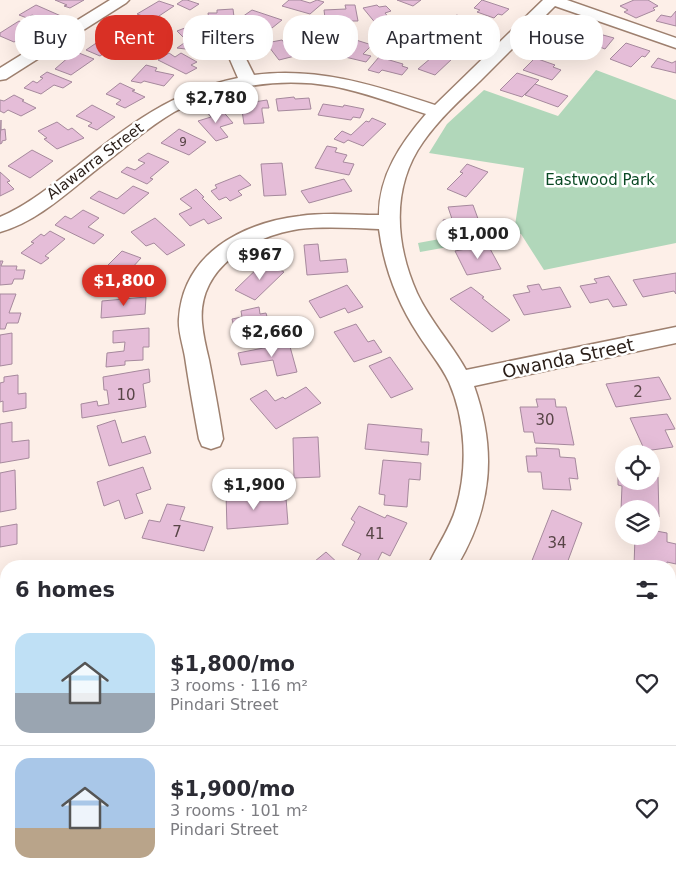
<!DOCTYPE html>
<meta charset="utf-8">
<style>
body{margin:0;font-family:"DejaVu Sans",sans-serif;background:#f7f7f7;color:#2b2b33;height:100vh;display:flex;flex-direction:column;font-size:19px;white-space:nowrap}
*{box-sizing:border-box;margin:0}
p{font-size:16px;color:#7c7c81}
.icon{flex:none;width:28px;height:28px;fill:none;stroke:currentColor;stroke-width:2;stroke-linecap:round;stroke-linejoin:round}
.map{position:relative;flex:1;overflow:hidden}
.panel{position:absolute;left:0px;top:560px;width:676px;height:320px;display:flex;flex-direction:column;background:#fff;border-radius:20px 20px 0 0;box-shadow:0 5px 20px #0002}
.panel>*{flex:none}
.guide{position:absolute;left:15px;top:15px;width:646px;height:45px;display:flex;gap:10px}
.controls{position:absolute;left:615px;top:445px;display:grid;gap:10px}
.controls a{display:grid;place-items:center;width:45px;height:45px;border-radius:50%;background:#fff;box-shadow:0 5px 20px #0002;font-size:25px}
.price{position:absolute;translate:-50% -42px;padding:0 11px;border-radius:18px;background:#fff;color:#222;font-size:16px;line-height:32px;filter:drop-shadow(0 1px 2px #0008)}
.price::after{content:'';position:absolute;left:50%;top:30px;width:15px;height:11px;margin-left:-8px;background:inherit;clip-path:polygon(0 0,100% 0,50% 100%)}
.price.selected{background:#d93025;color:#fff}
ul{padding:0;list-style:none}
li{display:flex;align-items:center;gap:15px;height:125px;padding:0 15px}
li+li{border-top:1px solid #e1e1e2}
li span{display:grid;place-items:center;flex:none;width:140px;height:100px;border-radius:15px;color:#555}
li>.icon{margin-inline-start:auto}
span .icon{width:60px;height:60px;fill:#fffc;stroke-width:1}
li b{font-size:21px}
h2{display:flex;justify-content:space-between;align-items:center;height:60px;padding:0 15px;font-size:21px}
.pill{padding:0 18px;border-radius:20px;background:#fff;box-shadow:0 5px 20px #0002;font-size:18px;line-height:45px}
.pill.selected{background:#d93025;color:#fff}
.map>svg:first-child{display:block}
</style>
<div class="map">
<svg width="676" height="880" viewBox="0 0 676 880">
<rect width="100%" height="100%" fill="#fdefe8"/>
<path fill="#b1d7ba" d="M596,70L676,100V243L544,270L521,234L420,252L418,243L515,225L524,168L429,153L447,124L484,90L558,116Z"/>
<g fill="#e5bdd8" stroke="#a6899d">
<path d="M55,0H84L70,8L64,6L67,5Z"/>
<path d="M183,0H187L199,4L190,10L177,4Z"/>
<path d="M289,0H300L310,3L317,0L324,2L310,14L282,6Z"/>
<path d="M397,0H421L413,6Z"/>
<path d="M482,0L509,9L502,15L498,14L494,18L477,12L480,10L474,8Z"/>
<path d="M634,0H648L658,6L653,8L655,10L636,18L624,12L628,10L620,6Z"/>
<path d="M159,1L174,6L153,20L137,14Z"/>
<path d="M36,5L61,16L50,22L32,15L27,18L19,15Z"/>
<path d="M345,5H355L358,21H347V18H325L324,10L346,9Z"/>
<path d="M377,5L379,7L386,6L391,11L385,13L391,20L386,21L393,28L382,31L363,8Z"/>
<path d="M233,9L235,25L218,26L217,19L209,20L208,13H217V10Z"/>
<path d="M252,10L282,20L272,28L242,17Z"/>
<path d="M676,11V26L656,21L661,15L671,17Z"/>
<path d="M457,15L486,32L475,37L446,20Z"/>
<path d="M132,17L149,23L128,38L113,31Z"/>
<path d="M19,21L38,29L14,42L0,36V33Z"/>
<path d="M198,23L214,37L199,43L194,50L177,48L187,41L177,31Z"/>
<path d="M586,31L601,36L603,35L614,38L605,49L579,39Z"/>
<path d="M451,34L467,38L456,52L436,47L446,35L450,36Z"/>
<path d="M108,35L123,41L100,56L86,50Z"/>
<path d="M323,35V44L338,45L337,52L306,53L305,36Z"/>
<path d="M555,36L574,42L560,57L535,48L541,42L546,44Z"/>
<path d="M282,40L295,56L279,60L266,43Z"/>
<path d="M356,40L372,45L363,54L371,56L366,62L341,56Z"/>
<path d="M626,43L650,51L645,57L642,56L631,67L610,59Z"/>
<path d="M433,51L453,58L435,75L418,69L431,58L427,57Z"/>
<path d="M79,53L94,59L71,75L55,69L70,56L73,57Z"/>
<path d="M169,53L175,57L181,53L197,62L191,65L197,68L186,74L158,60Z"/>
<path d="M379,57L403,64L402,66L408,68L402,75L382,70L379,73L368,70Z"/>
<path d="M535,58L555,65L553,67L561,70L552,80L523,70Z"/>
<path d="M658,58L672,63L676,61V73L651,67Z"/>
<path d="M146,65L157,68L155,71L174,75L164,86L144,81L141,83L131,81Z"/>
<path d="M47,72L72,82L63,88L54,85L41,94L24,88L33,81L37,83L43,78L40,77Z"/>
<path d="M517,73L539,80L522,97L500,90Z"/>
<path d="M120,83L135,90L132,91L145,97L125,108L116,104L121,100L106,94Z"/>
<path d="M535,84L568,96L558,107L525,95Z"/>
<path d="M14,95L24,100L22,101L36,108L21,116L8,110L4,113L0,111V100L4,101Z"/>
<path d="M294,97L295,99L309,98L311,109L278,111L276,99Z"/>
<path d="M267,100L269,108H262V111L264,123L244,124L241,104Z"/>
<path d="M323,104L343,107L344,105L364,109L360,118L353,117L351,120L318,115Z"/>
<path d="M92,105L115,117L97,130L88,126L92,123L76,116Z"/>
<path d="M220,108L233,123L220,127L228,137L216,141L198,121L211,117L207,112Z"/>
<path d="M372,118L386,124L363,146L348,140L344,143L334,139L342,131L351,135L366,121L369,122Z"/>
<path d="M1,120V130L5,129L6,140L2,141V143L0,144Z"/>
<path d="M57,122L68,130L72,128L84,138L57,149L44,139L47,138L38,131Z"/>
<path d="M179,129L206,142L189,155L161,143Z"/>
<path d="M327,146L337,148L335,152L347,155L343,162L354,164L349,175L315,168Z"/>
<path d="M32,150L53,161L30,178L8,166Z"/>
<path d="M148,153L169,162L150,178L153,179L147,184L121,172L127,167L135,170L145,163L138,160Z"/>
<path d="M282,163L286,195L264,196L261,164Z"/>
<path d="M467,164L488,172L466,197L447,189L463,173L460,172Z"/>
<path d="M0,172L10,181L7,182L14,189L0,196Z"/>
<path d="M240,175L251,185L238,191L242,195L230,201L226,197L219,200L211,191L217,188L215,185Z"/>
<path d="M344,179L352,191L309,203L301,191Z"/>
<path d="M133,186L149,193L124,214L90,198L99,191L117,199Z"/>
<path d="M196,189L204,197L202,198L222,218L208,224L204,219L190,226L179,214L192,208L180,199Z"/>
<path d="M473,205L481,227L446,230L443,220L452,219L448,207Z"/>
<path d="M83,210L99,218L88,227L104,235L94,244L55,225L65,216L71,219Z"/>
<path d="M155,218L185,245L167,255L154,243L146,246L131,232Z"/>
<path d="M50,231L65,239L45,256L49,258L41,264L21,253L34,243L31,242L41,234L44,236Z"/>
<path d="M318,244L320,261L346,259L348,272L307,275L304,245Z"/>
<path d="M488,245L501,269L467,275L455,251Z"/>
<path d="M122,251L141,258L131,269L140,273L129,285L100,273Z"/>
<path d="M0,261H3L1,266H17L16,270H25L23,279H14L12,284L0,285Z"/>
<path d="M264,262L284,272L255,300L235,290Z"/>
<path d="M676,273V294L674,291L643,297L633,280Z"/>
<path d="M609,276L627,305L613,307L608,299L590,303L580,286L597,283L594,279Z"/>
<path d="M539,284L542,290L560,287L571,307L524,315L513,295L530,292L527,286Z"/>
<path d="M347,285L363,307L348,313L345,308L320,318L309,301Z"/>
<path d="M471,287L484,297L482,298L510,320L492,332L450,299Z"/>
<path d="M0,294H16L9,313H21L18,323H7L5,329H0Z"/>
<path d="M146,297L145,314L101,318L102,301Z"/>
<path d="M259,307L260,314L266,313L273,338L249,342L245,329L235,331L232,319L242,317L241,311Z"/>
<path d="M356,324L368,342L374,340L382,352L354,362L334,332Z"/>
<path d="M149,328V347H143V360L125,361V365L106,367L107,353L124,351L125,342L113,343V331Z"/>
<path d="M12,333V364L0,366V335Z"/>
<path d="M289,343L297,372L277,376L273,360L241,365L238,353Z"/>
<path d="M390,357L413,389L391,398L369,366Z"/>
<path d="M149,369L150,382L143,384L146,407L82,418L81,404L97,401L98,406L109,404L107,390H104L103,377Z"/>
<path d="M18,375V394L26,393V408L3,412V401L0,402V383L4,382V377Z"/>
<path d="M659,377L671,399L616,407L606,384Z"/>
<path d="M306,387L321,403L276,429L250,399L266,390L275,401L283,397L285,399Z"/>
<path d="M536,399H555L556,407H566L574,445L535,443L533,432H524L520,407H538Z"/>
<path d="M667,414L675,429L665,430L673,447L645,451L630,418Z"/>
<path d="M115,420L122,443L145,436L151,453L109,466L97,426Z"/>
<path d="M12,422V442L29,440V458L0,463V424Z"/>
<path d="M368,424L422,429L421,442H429L428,455L365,449Z"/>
<path d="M318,437L320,477L294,478L293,438Z"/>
<path d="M536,448L559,449L560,457L575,458L578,479L569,478L571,490L543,489L541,472H528L526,456H537Z"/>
<path d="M383,460L421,463L420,480L409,479L407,507L384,505L385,495L379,494Z"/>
<path d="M143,467L151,489L136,494L143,513L125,519L119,500L104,506L97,482Z"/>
<path d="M15,470L16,509L0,512V473Z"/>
<path d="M618,470L624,471V481H651V476L658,477L659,517L651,515V509L621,510L622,486L618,485Z"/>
<path d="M256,490L257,500L286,498L288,524L227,529L226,493Z"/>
<path d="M167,504L185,507L180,520L213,527L204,551L142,538L149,520L160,522Z"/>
<path d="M359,506L385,518L387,515L407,523L390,556L382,552L375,566H362L356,563L361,554L342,545L355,522L351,519Z"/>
<path d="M552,510L582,523L566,566H539L531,563Z"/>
<path d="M17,524V544L0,547V527Z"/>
<path d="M651,530L667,533V542L676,544V564L667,562V566H634L635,537L643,538V536H651Z"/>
<path d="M326,552L341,566H309Z"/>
<path d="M6,585V623L0,624V587Z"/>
<path d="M670,614L676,616V645L670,643Z"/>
<path d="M6,645V680L0,683V647Z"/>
<path d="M670,683L676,686L674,709L670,706Z"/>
<path d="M6,823V874H10V880H0V824Z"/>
<path d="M164,874H204L206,880H151Z"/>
<path d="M389,874H430L434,880H393Z"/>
<path d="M465,874H524L517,880H457Z"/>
</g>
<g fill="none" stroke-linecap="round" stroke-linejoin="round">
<g stroke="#9e806f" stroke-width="3">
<g id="minor">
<path d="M110,0H129L126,3L6,79L0,80V68Z"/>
<path d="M543,0H567L676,38V48L555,6C530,31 505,56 480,81C460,100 439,119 423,142C391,187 395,244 417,293C430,321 451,343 466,370L676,327V343L474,386C497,451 492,507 457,566H428C437,546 450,529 456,508C468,468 466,421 449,382C441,365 428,350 418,334C397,302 384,267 379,229C353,228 326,226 299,229C252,236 197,268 202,323C203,335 206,348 209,360C214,386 219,413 223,439L220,446L211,449L202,446L199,439C194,412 189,384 185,357C183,345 178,331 179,319C183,254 241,223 300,216C326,212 353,215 379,215C379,175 401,143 426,114C395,104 364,92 332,86C278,77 222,86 174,112C148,127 125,148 101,166C70,190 39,221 0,232V217C28,205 52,185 76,167C129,125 170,92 238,78L228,55L230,51H242L254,75C319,67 373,85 435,105Z"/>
<path d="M6,722V754L0,755V723Z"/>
<path d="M676,847V880H657L654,874H670V849Z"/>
<path d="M55,874H89L90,880H56Z"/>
</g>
</g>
<use href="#minor" fill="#fff" fill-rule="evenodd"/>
</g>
<g text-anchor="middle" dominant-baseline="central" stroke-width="5" stroke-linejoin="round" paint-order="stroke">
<g font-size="12" fill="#584547">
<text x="183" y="142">9</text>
</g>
<g font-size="15" fill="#291d17" stroke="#fff">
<text transform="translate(95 161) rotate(-37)">Alawarra Street</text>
</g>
<g font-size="15" fill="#0a4924" stroke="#fff">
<text x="600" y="180">Eastwood Park</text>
</g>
<g font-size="15" fill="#584547">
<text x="638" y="392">2</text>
<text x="126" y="395">10</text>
<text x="545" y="420">30</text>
<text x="177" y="532">7</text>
<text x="375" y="534">41</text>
<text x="557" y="543">34</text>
</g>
<g font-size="18" fill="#291d17" stroke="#fff">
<text transform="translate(568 358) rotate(-12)">Owanda Street</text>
</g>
</g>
</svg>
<div class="controls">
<a><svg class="icon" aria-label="locate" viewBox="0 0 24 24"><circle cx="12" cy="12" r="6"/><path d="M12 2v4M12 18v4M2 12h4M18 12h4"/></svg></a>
<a><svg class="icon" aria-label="layers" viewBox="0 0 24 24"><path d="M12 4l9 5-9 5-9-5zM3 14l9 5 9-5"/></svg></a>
</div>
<b class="price" style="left:216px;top:124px">$2,780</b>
<b class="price" style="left:478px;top:260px">$1,000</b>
<b class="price" style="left:260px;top:281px">$967</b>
<b class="price selected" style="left:124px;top:307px">$1,800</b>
<b class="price" style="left:272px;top:358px">$2,660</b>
<b class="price" style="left:254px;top:511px">$1,900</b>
<div class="guide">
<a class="pill">Buy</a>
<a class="pill selected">Rent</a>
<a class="pill">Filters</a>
<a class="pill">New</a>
<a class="pill">Apartment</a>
<a class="pill">House</a>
</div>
<section class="panel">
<h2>6 homes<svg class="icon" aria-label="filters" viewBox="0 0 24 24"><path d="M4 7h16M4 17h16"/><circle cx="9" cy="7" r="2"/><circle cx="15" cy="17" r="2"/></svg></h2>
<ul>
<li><span style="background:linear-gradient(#bfe0f5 60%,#9aa5b1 0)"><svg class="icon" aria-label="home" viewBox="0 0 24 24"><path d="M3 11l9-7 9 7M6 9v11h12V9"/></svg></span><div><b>$1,800/mo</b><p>3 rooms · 116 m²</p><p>Pindari Street</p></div><svg class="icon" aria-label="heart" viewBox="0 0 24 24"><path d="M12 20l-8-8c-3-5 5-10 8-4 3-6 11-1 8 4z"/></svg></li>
<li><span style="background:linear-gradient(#a9c7e8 70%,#b9a48a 0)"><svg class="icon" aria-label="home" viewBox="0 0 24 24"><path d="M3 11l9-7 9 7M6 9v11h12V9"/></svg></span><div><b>$1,900/mo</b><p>3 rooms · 101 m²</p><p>Pindari Street</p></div><svg class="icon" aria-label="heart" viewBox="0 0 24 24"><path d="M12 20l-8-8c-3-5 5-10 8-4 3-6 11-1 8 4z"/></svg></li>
</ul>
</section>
</div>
